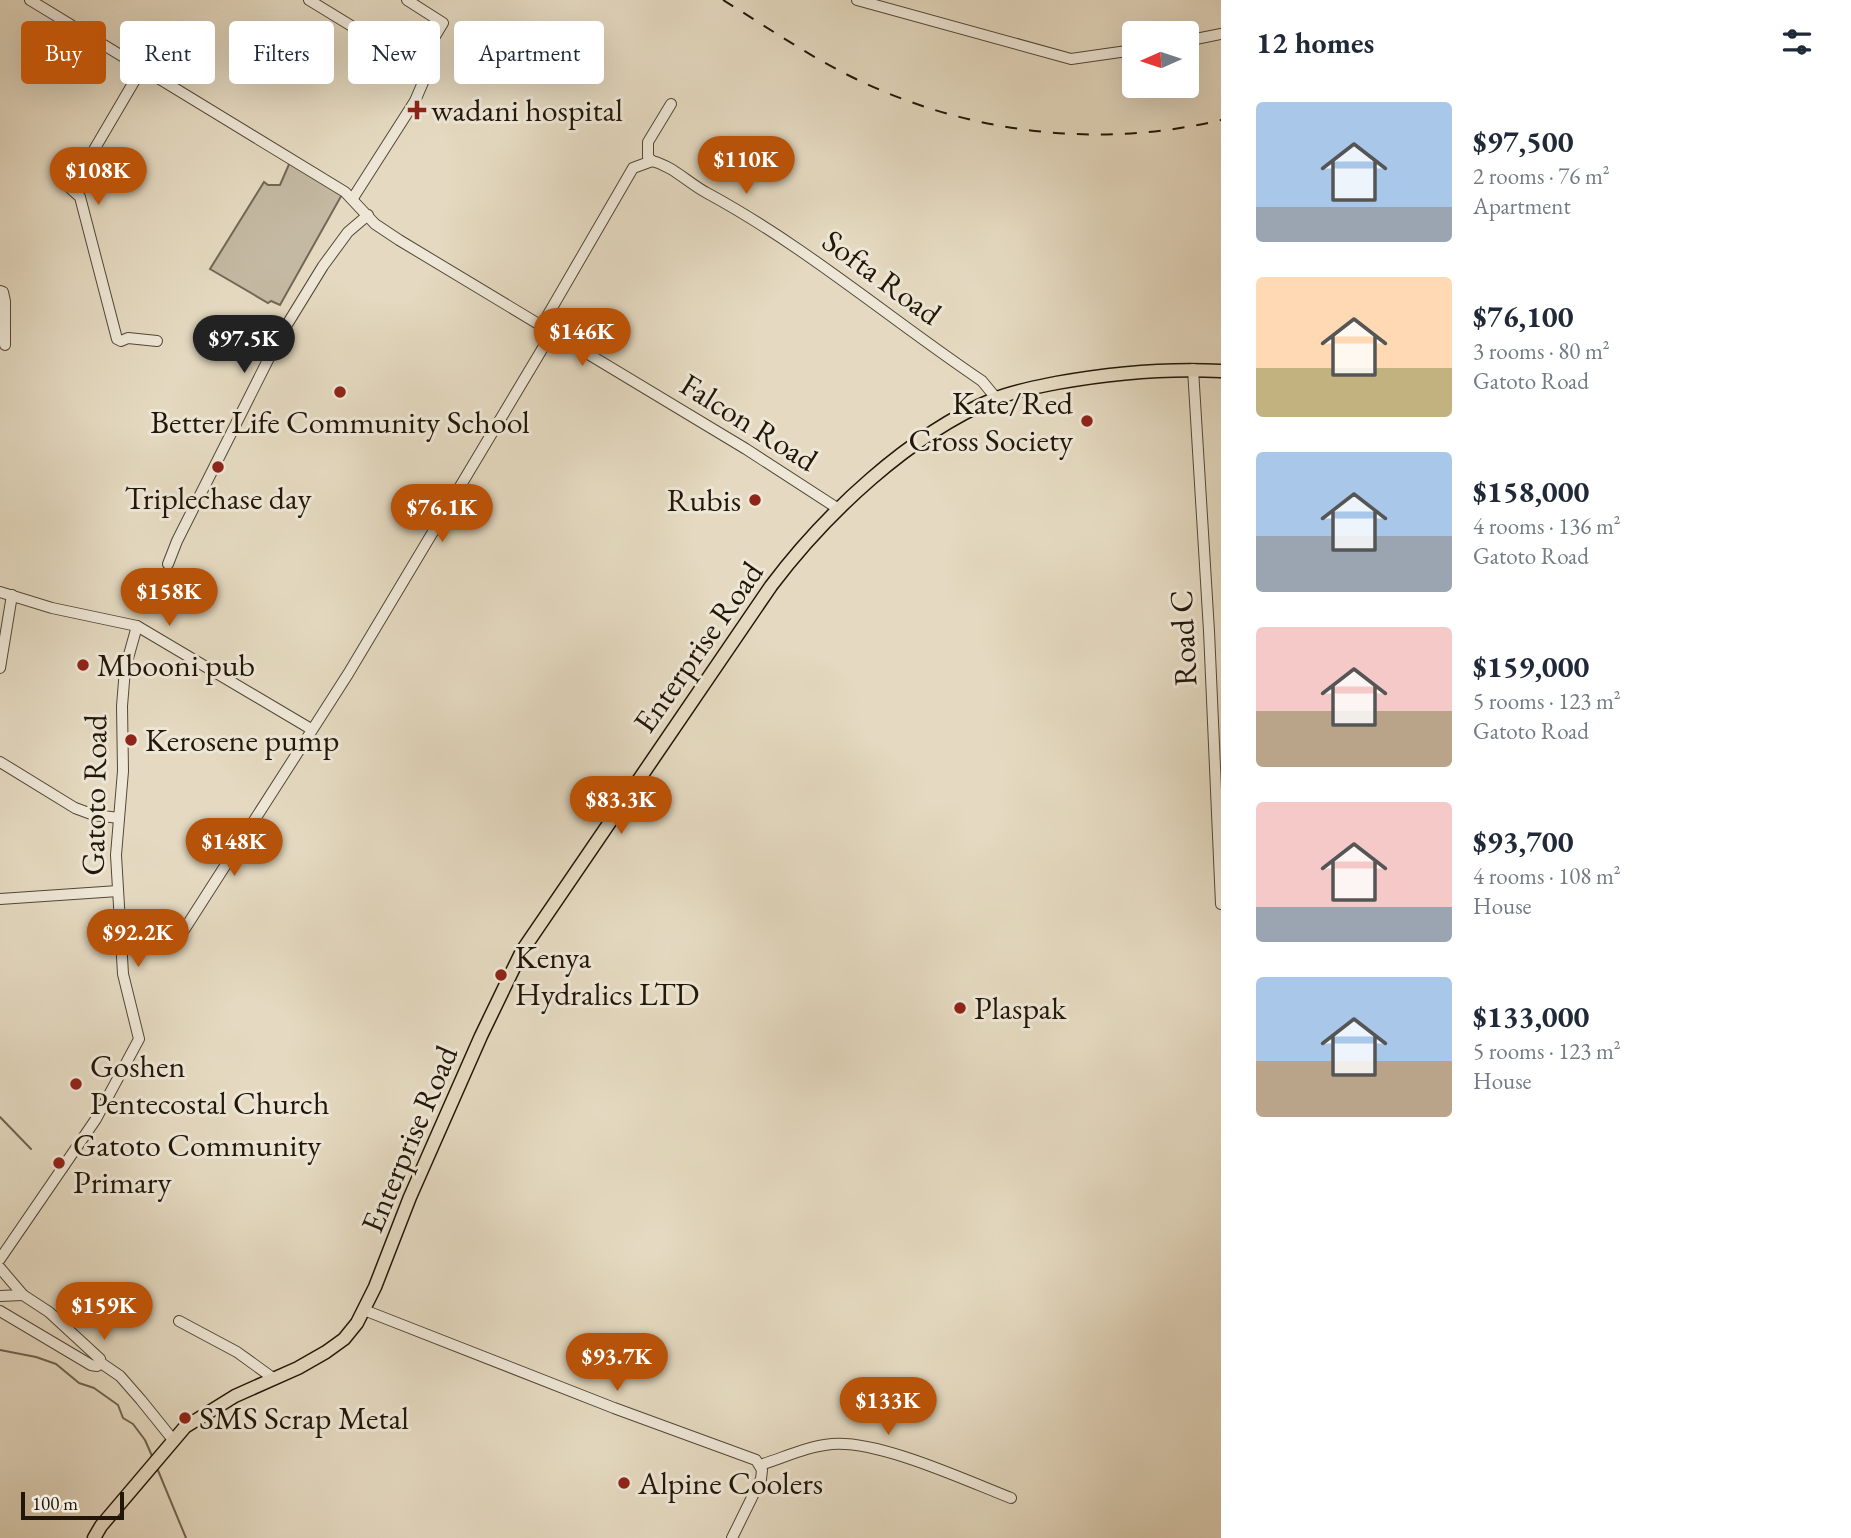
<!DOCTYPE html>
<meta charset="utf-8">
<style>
body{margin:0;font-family:"EB Garamond",serif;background:#f6f6f7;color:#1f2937;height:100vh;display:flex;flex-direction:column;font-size:26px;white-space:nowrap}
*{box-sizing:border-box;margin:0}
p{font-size:23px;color:#747a83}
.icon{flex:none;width:38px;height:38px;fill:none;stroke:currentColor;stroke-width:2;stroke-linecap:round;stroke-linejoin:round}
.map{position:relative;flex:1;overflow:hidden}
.details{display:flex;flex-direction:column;background:#fff;width:630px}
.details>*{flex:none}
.top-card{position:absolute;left:21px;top:21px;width:665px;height:63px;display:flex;gap:14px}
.needle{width:46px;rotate:267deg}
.fabs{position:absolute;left:1122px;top:21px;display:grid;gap:14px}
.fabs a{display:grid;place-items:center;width:77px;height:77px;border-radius:7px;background:#fff;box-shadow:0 7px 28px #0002;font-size:35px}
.scale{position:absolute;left:21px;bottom:18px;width:103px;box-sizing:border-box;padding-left:7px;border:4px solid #211608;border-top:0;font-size:19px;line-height:24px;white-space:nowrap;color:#211608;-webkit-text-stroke:5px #eee7d7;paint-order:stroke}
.price{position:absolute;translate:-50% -60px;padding:0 16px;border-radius:24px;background:#b45309;color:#fff;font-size:23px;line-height:46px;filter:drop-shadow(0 2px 4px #0008)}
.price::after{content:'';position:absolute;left:50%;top:42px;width:21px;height:16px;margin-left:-10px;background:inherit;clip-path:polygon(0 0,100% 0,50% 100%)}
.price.selected{background:#222;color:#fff}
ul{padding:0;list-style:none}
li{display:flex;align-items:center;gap:21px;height:175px;padding:0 35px}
li span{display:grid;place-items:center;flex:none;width:196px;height:140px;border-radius:7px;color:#555}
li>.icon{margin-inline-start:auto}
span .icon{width:84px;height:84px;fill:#fffc;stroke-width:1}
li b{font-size:30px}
h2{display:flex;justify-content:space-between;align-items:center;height:84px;padding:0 35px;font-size:30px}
.chip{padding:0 24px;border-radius:7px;background:#fff;box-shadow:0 7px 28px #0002;font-size:24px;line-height:63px}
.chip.selected{background:#b45309;color:#fff}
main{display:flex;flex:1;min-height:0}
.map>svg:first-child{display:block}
</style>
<main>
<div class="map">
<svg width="1221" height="1538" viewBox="0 0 1221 1538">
<rect width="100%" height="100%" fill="#e5dac1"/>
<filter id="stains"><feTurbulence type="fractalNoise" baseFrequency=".00286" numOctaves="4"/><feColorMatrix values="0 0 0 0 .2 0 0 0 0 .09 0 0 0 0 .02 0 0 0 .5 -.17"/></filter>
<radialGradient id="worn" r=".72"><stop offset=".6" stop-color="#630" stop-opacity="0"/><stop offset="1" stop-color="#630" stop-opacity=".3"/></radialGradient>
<path fill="#c4b9a2" stroke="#726855" stroke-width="2" d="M290,162L344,191L280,305L271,301L268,303L210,269L264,182L268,185H280Z"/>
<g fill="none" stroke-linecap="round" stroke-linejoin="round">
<g stroke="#6e6351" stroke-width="2">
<path d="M0,1117L31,1149"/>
<path d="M0,1350L36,1357L56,1364L79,1383L94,1388L118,1405L123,1418L133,1424L145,1440L152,1456"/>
<path d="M157,1468L186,1538"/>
</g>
<g stroke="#524736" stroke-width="12">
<g id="minor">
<path d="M30,0L345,192L375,224L399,240L746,449L837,508"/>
<path d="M309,0L417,66L424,80L415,101L353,198"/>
<path d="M407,0L443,23L417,66"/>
<path d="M857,0L1071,59L1134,50"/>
<path d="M1186,41L1221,34"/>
<path d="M142,68L71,189L80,197L117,339L121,341L128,338L157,341"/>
<path d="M652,161L648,157V142L671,104"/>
<path d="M0,291L3,292L5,301V345"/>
<path d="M542,325L633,168L652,161C673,166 688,183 707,193C805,246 890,319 982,381L996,398"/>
<path d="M1193,369L1209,631L1221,904"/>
<path d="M168,564L177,541L280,336L323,266L348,232L368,215"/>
<path d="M0,592L52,608L137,626L311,729"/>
<path d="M0,668L12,595"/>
<path d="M0,762L75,808L94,815L119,818"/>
<path d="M0,899L118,891"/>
<path d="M119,933L171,935L184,930L348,674L553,331"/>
<path d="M0,1259L96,1119L139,1039L123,974L116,855L123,771L122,706L125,669L137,626"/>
<path d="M0,1268L23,1295L49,1312L100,1359L101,1363L120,1376L141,1400L174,1441"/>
<path d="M0,1296L23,1295"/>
<path d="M364,1310L614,1408L756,1460L762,1470L761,1479L732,1538"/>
<path d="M0,1311L91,1365L97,1366L101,1363"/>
<path d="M179,1321L237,1352L273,1378"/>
<path d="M760,1465C783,1458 808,1446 832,1444C879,1440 965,1480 1011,1498"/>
</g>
</g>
<g stroke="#211608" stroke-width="15">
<path id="major" d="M94,1538L101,1526L185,1427L235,1396L298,1368L326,1352L344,1339L357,1323L375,1287L410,1197L481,1036L522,951L771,586C826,513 909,435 994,399C1014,391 1036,387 1056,383C1111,373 1165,368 1221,371"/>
</g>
<use href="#minor" stroke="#eee7d7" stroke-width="10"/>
<use href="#major" stroke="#e5dac1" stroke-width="12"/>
<path stroke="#211608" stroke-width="2" stroke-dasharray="12 12" stroke-linecap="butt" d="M723,0C767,27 810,57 856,79C970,134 1099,149 1221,120"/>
</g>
<g fill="#8f2418" stroke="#eee7d7" stroke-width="2.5">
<path d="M413.5 99.5h7v7h7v7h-7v7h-7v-7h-7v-7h7z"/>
<circle cx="340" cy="392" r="7"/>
<circle cx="1087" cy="421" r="7"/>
<circle cx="218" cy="467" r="7"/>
<circle cx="755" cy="500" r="7"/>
<circle cx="83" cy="665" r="7"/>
<circle cx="131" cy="740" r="7"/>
<circle cx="501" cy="975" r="7"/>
<circle cx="960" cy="1008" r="7"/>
<circle cx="76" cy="1084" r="7"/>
<circle cx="59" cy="1163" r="7"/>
<circle cx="185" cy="1418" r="7"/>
<circle cx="624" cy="1483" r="7"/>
</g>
<g text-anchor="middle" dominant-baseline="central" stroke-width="6" stroke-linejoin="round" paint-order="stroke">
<g font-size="32" fill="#211608" stroke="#eee7d7" text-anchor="start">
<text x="431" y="110">wadani hospital</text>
<text x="1073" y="403" text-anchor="end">Kate/Red<tspan x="1073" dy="37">Cross Society</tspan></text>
<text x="340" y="422" text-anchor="middle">Better Life Community School</text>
<text x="218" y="498" text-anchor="middle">Triplechase day</text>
<text x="741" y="500" text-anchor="end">Rubis</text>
<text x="97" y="665">Mbooni pub</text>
<text x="145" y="740">Kerosene pump</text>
<text x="515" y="957">Kenya<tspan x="515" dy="37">Hydralics LTD</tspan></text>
<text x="974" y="1008">Plaspak</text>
<text x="90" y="1066">Goshen<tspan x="90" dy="37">Pentecostal Church</tspan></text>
<text x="73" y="1145">Gatoto Community<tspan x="73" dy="37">Primary</tspan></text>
<text x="199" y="1418">SMS Scrap Metal</text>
<text x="638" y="1483">Alpine Coolers</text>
</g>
<g font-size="32" fill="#211608" stroke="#eee7d7">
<text transform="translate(882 277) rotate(36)">Softa Road</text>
<text transform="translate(749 422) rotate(32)">Falcon Road</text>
<text transform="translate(1183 638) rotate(-93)">Road C</text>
<text transform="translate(698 647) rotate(-55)">Enterprise Road</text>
<text transform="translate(94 795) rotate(-89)">Gatoto Road</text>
<text transform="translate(409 1139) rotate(-67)">Enterprise Road</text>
</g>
</g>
<rect width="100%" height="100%" filter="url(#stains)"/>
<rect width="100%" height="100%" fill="url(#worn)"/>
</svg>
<div class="fabs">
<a><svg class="needle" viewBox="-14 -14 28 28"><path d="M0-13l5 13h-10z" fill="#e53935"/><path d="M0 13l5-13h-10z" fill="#747a83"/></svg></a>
</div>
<div class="scale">100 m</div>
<b class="price" style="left:746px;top:196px">$110K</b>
<b class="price" style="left:98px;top:207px">$108K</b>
<b class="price" style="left:582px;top:368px">$146K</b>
<b class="price selected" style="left:244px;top:375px">$97.5K</b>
<b class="price" style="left:442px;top:544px">$76.1K</b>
<b class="price" style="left:169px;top:628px">$158K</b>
<b class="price" style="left:621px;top:836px">$83.3K</b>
<b class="price" style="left:234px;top:878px">$148K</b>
<b class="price" style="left:138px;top:969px">$92.2K</b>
<b class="price" style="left:104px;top:1342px">$159K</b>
<b class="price" style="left:617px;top:1393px">$93.7K</b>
<b class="price" style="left:888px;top:1437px">$133K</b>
<div class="top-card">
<a class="chip selected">Buy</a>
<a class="chip">Rent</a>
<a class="chip">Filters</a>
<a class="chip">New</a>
<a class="chip">Apartment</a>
</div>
</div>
<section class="details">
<h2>12 homes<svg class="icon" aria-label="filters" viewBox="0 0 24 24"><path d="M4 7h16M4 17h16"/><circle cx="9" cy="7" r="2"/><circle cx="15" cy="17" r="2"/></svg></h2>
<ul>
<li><span style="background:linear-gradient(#a9c7e8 75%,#9aa5b1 0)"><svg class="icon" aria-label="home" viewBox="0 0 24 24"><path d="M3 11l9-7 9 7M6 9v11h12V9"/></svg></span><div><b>$97,500</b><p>2 rooms · 76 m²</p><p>Apartment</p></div></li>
<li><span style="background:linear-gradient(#ffd9b3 65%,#c2b280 0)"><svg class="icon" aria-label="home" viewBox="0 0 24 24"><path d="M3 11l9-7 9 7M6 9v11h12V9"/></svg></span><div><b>$76,100</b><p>3 rooms · 80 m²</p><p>Gatoto Road</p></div></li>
<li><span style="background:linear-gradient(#a9c7e8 60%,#9aa5b1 0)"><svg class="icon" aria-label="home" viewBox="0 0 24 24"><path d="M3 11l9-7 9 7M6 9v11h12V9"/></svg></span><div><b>$158,000</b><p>4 rooms · 136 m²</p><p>Gatoto Road</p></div></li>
<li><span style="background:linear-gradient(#f6c9c9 60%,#b9a48a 0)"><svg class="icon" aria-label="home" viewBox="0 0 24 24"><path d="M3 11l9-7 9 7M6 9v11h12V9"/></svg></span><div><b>$159,000</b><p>5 rooms · 123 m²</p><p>Gatoto Road</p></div></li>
<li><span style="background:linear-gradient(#f6c9c9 75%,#9aa5b1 0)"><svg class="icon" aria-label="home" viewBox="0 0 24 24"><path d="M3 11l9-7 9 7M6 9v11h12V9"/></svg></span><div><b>$93,700</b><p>4 rooms · 108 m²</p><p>House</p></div></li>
<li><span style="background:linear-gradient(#a9c7e8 60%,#b9a48a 0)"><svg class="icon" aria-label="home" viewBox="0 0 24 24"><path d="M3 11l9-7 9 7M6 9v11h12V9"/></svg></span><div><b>$133,000</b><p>5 rooms · 123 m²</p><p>House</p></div></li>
</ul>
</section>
</main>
